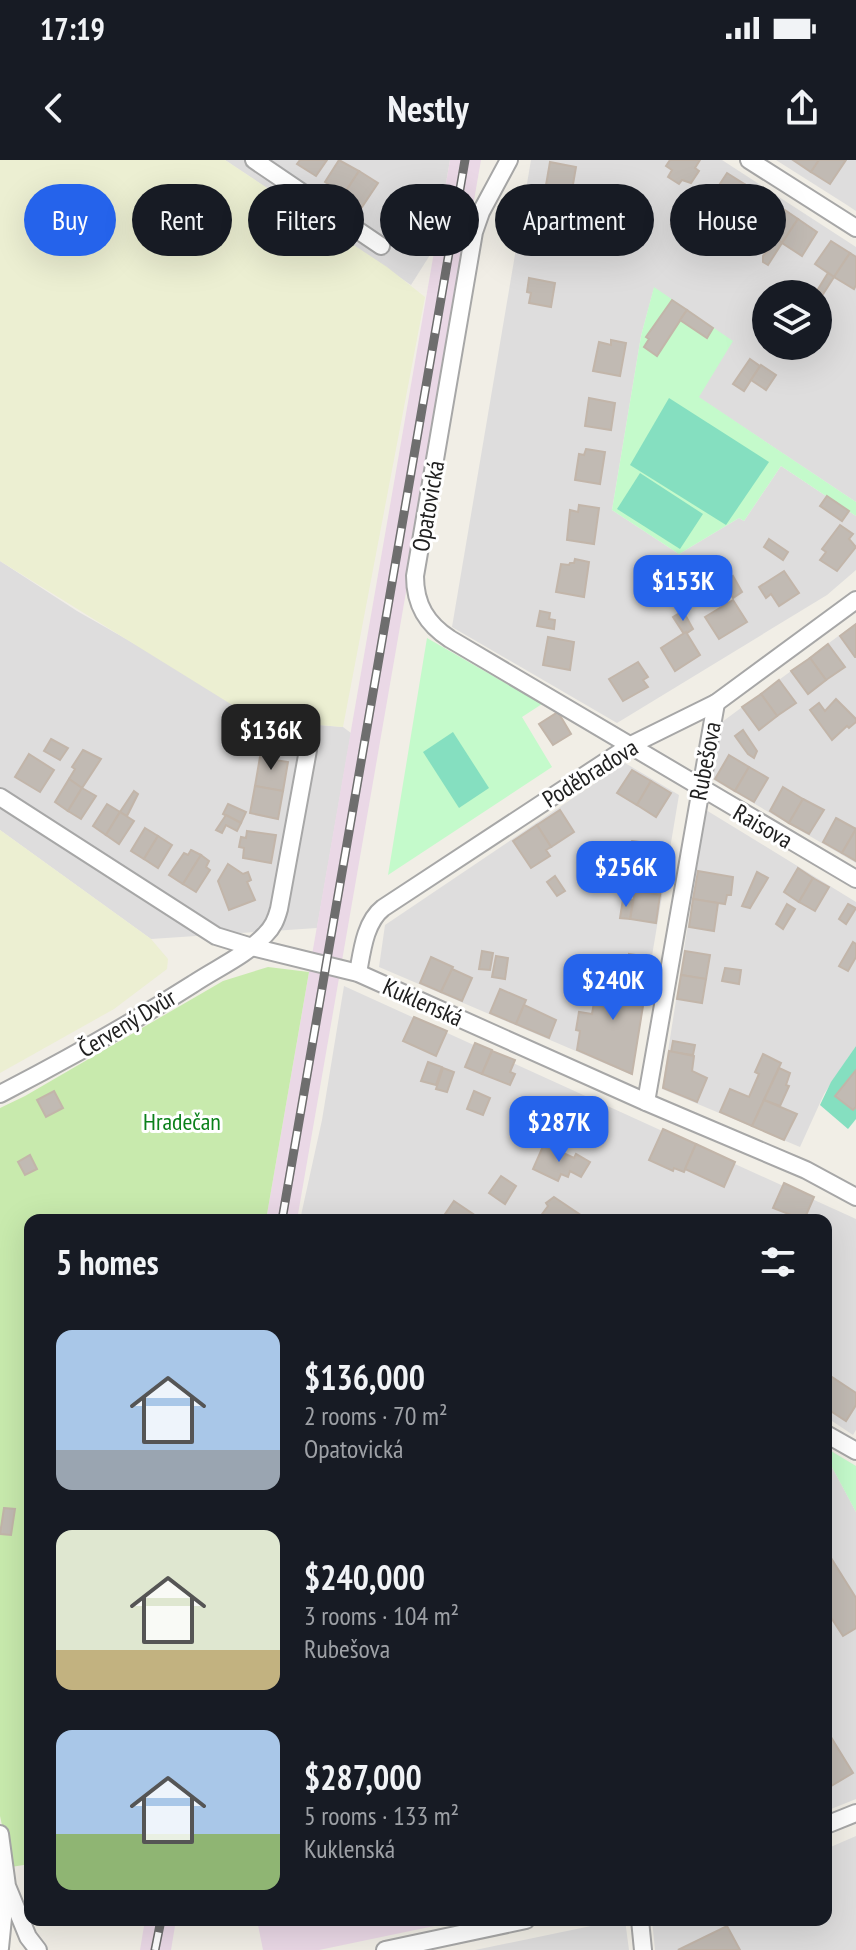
<!DOCTYPE html>
<meta charset="utf-8">
<style>
body{margin:0;font-family:"PT Sans Narrow",sans-serif;background:#20242c;color:#f1f3f6;height:100vh;display:flex;flex-direction:column;font-size:30px;white-space:nowrap}
*{box-sizing:border-box;margin:0}
p{font-size:26px;color:#9ea1a6}
.icon{flex:none;width:44px;height:44px;fill:none;stroke:currentColor;stroke-width:2;stroke-linecap:round;stroke-linejoin:round}
.map{position:relative;flex:1;overflow:hidden}
.side{position:absolute;left:24px;top:1054px;width:808px;height:712px;display:flex;flex-direction:column;background:#171b24;border-radius:16px;box-shadow:0 8px 32px #0002}
.side>*{flex:none}
.banner{position:absolute;left:24px;top:24px;width:808px;height:72px;display:flex;gap:16px}
.fabs{position:absolute;left:752px;top:120px;display:grid;gap:16px}
.fabs a{display:grid;place-items:center;width:80px;height:80px;border-radius:50%;background:#171b24;box-shadow:0 8px 32px #0002;font-size:40px}
.price{position:absolute;translate:-50% -68px;padding:0 18px;border-radius:16px;background:#2563eb;color:#fff;font-size:26px;line-height:52px;filter:drop-shadow(0 2px 4px #0008)}
.price::after{content:'';position:absolute;left:50%;top:48px;width:24px;height:18px;margin-left:-12px;background:inherit;clip-path:polygon(0 0,100% 0,50% 100%)}
.price.on{background:#222;color:#fff}
ul{padding:0;list-style:none}
li{display:flex;align-items:center;gap:24px;height:200px;padding:0 32px}
li span{display:grid;place-items:center;flex:none;width:224px;height:160px;border-radius:16px;color:#555}
li>.icon{margin-inline-start:auto}
span .icon{width:96px;height:96px;fill:#fffc;stroke-width:1}
li b{font-size:34px}
h2{display:flex;justify-content:space-between;align-items:center;height:96px;padding:0 32px;font-size:34px}
.tag{padding:0 28px;border-radius:36px;background:#171b24;box-shadow:0 8px 32px #0002;font-size:28px;line-height:72px}
.tag.on{background:#2563eb;color:#fff}
.status{display:flex;justify-content:space-between;align-items:center;height:56px;padding:0 40px;background:#171b24;direction:ltr}
.status svg{height:22px;fill:currentColor}
header{display:flex;justify-content:space-between;align-items:center;height:104px;padding:0 32px;background:#171b24;font-size:36px;font-weight:700}
.map>svg:first-child{display:block}
</style>
<div class="status"><b>17:19</b><svg viewBox="0 0 49 12"><path d="M0 12V9h3v3zM5 12V6h3v6zM10 12V3h3v9zM15 12V0h3v12zM26 1h20v11H26zM47 4h2v5h-2z"/></svg></div>
<header><svg class="icon" aria-label="back" viewBox="0 0 24 24"><path d="M15 5l-7 7 7 7"/></svg>Nestly<svg class="icon" aria-label="share" viewBox="0 0 24 24"><path d="M12 15V3M7 8l5-5 5 5M5 13v7h14v-7"/></svg></header>
<div class="map">
<svg width="856" height="1790" viewBox="0 0 856 1790">
<rect width="100%" height="100%" fill="#f1eee6"/>
<g fill="#dedddd" fill-rule="evenodd">
<path d="M225,0H450L435,87L411,125Z"/>
<path d="M531,0H722L856,87V342L698,237L654,128L641,176L612,350L679,394L739,358L744,361L781,306L856,356V410L827,435L617,563L452,467ZM766,134H818V186H766Z"/>
<path d="M776,0H856V51L847,45Z"/>
<path d="M0,401L77,451L156,496L295,563L343,567L351,573L317,768L151,779L0,670Z"/>
<path d="M856,463V703L712,619L722,562Z"/>
<path d="M625,603L679,635L632,915L379,807L385,765Z"/>
<path d="M706,650L856,742V886L824,934L800,987L662,929Z"/>
<path d="M344,826L856,1059V1270L853,1275L826,1257V1060H524L518,1056L515,1060H300L322,960Z"/>
<path d="M826,1296L856,1352V1639L826,1651Z"/>
<path d="M856,1676V1790H655L652,1760H826V1689Z"/>
<path d="M620,1760H625L629,1790H475Z"/>
</g>
<g fill="#ead8e6">
<path d="M450,0H481L297,1060H266Z"/>
<path d="M145,1760H176L171,1790H140Z"/>
<path d="M257,1760H463L319,1790H263Z"/>
</g>
<g fill="#ecefd2">
<path d="M0,0H225L387,107L425,137L343,567L295,563L242,551L0,401Z"/>
<path d="M0,670L151,779L168,799L167,809L114,849L0,913Z"/>
</g>
<path fill="#c8eaad" d="M268,807L309,812L266,1060H30V1704L11,1707L0,1656V948L25,936L223,821Z"/>
<g fill="#c4facb">
<path d="M654,127L733,181L699,237L856,342V356L781,306L744,361L739,358L679,394L612,350L641,176Z"/>
<path d="M427,478L542,544L522,557L552,607L388,715Z"/>
<path d="M826,1288L856,1306V1352L826,1296Z"/>
</g>
<g fill="#85dfc0">
<path d="M669,238L769,302L726,365L630,305Z"/>
<path d="M640,313L703,354L680,389L617,349Z"/>
<path d="M453,572L489,628L459,648L423,592Z"/>
<path d="M856,886V959L848,969L820,945L831,922Z"/>
</g>
<g fill="#c1bab3" stroke="#c2b5a9" stroke-width="2">
<path d="M300,0H327L316,16L297,4Z"/>
<path d="M339,0L359,11L344,34L325,22Z"/>
<path d="M670,0H700L695,8L699,11L691,23L682,20L679,24L668,17L672,10L666,6Z"/>
<path d="M793,0H819L811,12Z"/>
<path d="M819,0H846L830,24L811,12Z"/>
<path d="M550,2L576,7L572,30L546,25Z"/>
<path d="M359,11L378,23L362,47L344,34Z"/>
<path d="M727,13L746,25L731,49L712,36Z"/>
<path d="M546,25L572,30L568,53L542,48Z"/>
<path d="M572,25L582,26L597,38L592,44L572,30Z"/>
<path d="M746,25L765,38L750,61L731,49Z"/>
<path d="M572,30L597,48L593,53L570,39Z"/>
<path d="M689,36L699,42L681,71L671,64Z"/>
<path d="M699,42L708,48L696,67L687,61Z"/>
<path d="M779,46L798,59L782,83L763,71Z"/>
<path d="M731,49L745,59L742,64L732,58L721,77L715,74Z"/>
<path d="M798,59L817,72L802,96L782,83Z"/>
<path d="M778,80L782,83L768,105L763,102V96Z"/>
<path d="M831,81L850,93L834,117L815,104Z"/>
<path d="M850,93L856,97V125L854,129L834,117Z"/>
<path d="M828,113L834,117L818,142V134H815Z"/>
<path d="M529,118L555,123L551,147L529,143L531,133L527,132Z"/>
<path d="M672,140L687,150L657,196L644,187L649,179L646,177Z"/>
<path d="M687,150L713,168L707,178L680,160Z"/>
<path d="M611,180L626,183L620,216L593,211L599,182L611,185Z"/>
<path d="M750,199L760,206L744,231L733,224Z"/>
<path d="M761,205L776,215L766,230L751,220Z"/>
<path d="M589,238L615,243L611,270L585,266Z"/>
<path d="M586,289L605,292L600,324L575,320L579,294L584,295Z"/>
<path d="M827,336L849,351L842,361L820,346Z"/>
<path d="M579,345L599,348L594,384L567,380L570,350L578,352Z"/>
<path d="M840,365L853,374L849,379L856,387L837,411L820,400L826,392L822,389Z"/>
<path d="M769,379L788,392L783,400L764,387Z"/>
<path d="M575,399L589,402L584,437L556,432L561,404L569,405L570,403H574Z"/>
<path d="M784,411L799,433L779,446L771,434L766,438L759,427Z"/>
<path d="M733,416L742,432L733,438L723,422Z"/>
<path d="M733,440L747,462L719,479L705,457Z"/>
<path d="M540,451L550,453L549,459L555,460L554,469L537,466Z"/>
<path d="M683,451L693,469L687,473L684,474L673,457Z"/>
<path d="M856,464V497H855L840,476Z"/>
<path d="M686,472L700,495L675,511L661,488Z"/>
<path d="M548,477L574,482L570,510L543,505Z"/>
<path d="M828,484L845,507L826,520L810,498Z"/>
<path d="M810,498L826,520L808,534L791,511Z"/>
<path d="M638,502L648,517L643,520L648,527L623,541L609,519Z"/>
<path d="M779,520L796,543L777,556L761,534Z"/>
<path d="M761,534L777,556L759,570L742,547Z"/>
<path d="M836,539L856,559V562L849,568L847,566L832,580L810,550L819,543L825,551Z"/>
<path d="M558,552L571,574L553,585L539,564Z"/>
<path d="M743,570L757,591L754,598L748,594L735,576Z"/>
<path d="M51,579L68,588L60,600L44,591Z"/>
<path d="M83,590L101,599L82,628L69,619L75,609L72,607Z"/>
<path d="M261,591L275,594V600L288,602L283,631L255,626Z"/>
<path d="M29,594L54,610L40,632L15,617Z"/>
<path d="M729,595L749,607L735,631L715,619Z"/>
<path d="M749,607L768,618L754,642L735,631Z"/>
<path d="M632,610L651,621L637,645L617,633Z"/>
<path d="M69,619L82,628L68,651L55,642Z"/>
<path d="M651,621L671,633L656,657L637,645Z"/>
<path d="M255,626L283,631L278,659L250,653Z"/>
<path d="M783,627L803,639L789,663L770,651Z"/>
<path d="M82,628L96,636L81,659L68,651Z"/>
<path d="M134,631L138,634L127,656L120,652Z"/>
<path d="M803,639L824,650L809,674L789,663Z"/>
<path d="M107,644L120,652L106,675L93,666Z"/>
<path d="M228,644L246,652L241,663L223,654Z"/>
<path d="M560,650L574,672L551,687L537,665Z"/>
<path d="M120,652L134,661L119,684L106,675Z"/>
<path d="M226,655L241,663L237,671L226,665L222,673L216,670Z"/>
<path d="M836,658L856,669L842,693L823,682Z"/>
<path d="M537,665L551,687L546,690L550,696L531,708L513,681Z"/>
<path d="M145,668L158,676L144,699L131,691Z"/>
<path d="M856,669V701L842,693Z"/>
<path d="M247,671L276,675L271,703L243,698L244,688L239,687L241,677L246,678Z"/>
<path d="M158,676L172,685L158,708L144,699Z"/>
<path d="M632,681L648,683L646,693L630,690Z"/>
<path d="M191,690L201,695L183,724L169,715L184,693L188,695Z"/>
<path d="M201,695L209,701L206,707L210,710L196,732L183,724Z"/>
<path d="M639,703L665,707L660,735L635,731Z"/>
<path d="M228,704L243,714L248,712L251,720L247,722L255,740L229,750L218,721Z"/>
<path d="M798,708L813,718L799,742L784,732Z"/>
<path d="M698,711L733,717L731,735H727L725,744L693,739Z"/>
<path d="M757,712L768,718L750,748L742,746Z"/>
<path d="M555,716L565,731L557,736L547,722Z"/>
<path d="M813,718L829,727L815,751L799,742Z"/>
<path d="M635,731L660,735L656,763L630,759Z"/>
<path d="M623,739L633,740L630,759L620,758Z"/>
<path d="M693,739L718,743L714,771L689,767Z"/>
<path d="M787,744L795,749L783,769L776,764Z"/>
<path d="M848,744L856,748L846,764L839,759Z"/>
<path d="M853,782L856,784V797L848,811L839,806Z"/>
<path d="M482,791L493,793L490,810L479,809Z"/>
<path d="M685,791L710,795L706,819L681,815Z"/>
<path d="M629,794L650,797L647,821L626,818Z"/>
<path d="M496,796L508,798L505,819L492,817Z"/>
<path d="M431,797L453,807L441,832L420,823Z"/>
<path d="M725,808L741,810L739,824L722,821Z"/>
<path d="M452,809L472,818L462,841L441,832Z"/>
<path d="M599,814L647,821L632,914L577,890L580,871L576,870L579,852L592,854Z"/>
<path d="M681,815L706,819L702,843L677,839Z"/>
<path d="M500,829L526,840L516,864L490,853Z"/>
<path d="M524,845L556,860L549,878L516,864Z"/>
<path d="M414,857L447,871L436,896L403,881Z"/>
<path d="M673,881L695,885L693,895L671,892Z"/>
<path d="M475,883L492,890L482,914L465,907Z"/>
<path d="M492,891L515,900L510,912L515,914L510,925L482,914Z"/>
<path d="M669,891L694,896L692,911L707,918L697,942L663,928Z"/>
<path d="M763,894L781,903L752,966L720,952L730,929L749,937L759,914L755,912Z"/>
<path d="M428,902L442,907L436,925L421,921Z"/>
<path d="M443,908L454,912L447,932L436,929Z"/>
<path d="M779,908L790,913L786,925L789,926L780,946L764,940Z"/>
<path d="M856,910V947L853,950L835,936Z"/>
<path d="M54,931L63,948L46,957L37,940Z"/>
<path d="M474,931L490,938L483,955L467,949Z"/>
<path d="M764,940L797,954L784,980L752,966Z"/>
<path d="M663,969L696,984L684,1012L674,1008L673,1011L649,1000Z"/>
<path d="M544,984L574,998L576,994L590,1002L581,1017L570,1011L568,1017L561,1014L558,1021L533,1009Z"/>
<path d="M696,984L735,1002L724,1027L685,1009Z"/>
<path d="M30,995L37,1009L25,1015L18,1002Z"/>
<path d="M501,1016L516,1026L505,1044L489,1033Z"/>
<path d="M784,1023L814,1037L804,1060L773,1048Z"/>
<path d="M554,1037L585,1058L583,1060H545L540,1057L548,1046L546,1043Z"/>
<path d="M454,1041L482,1060H441Z"/>
<path d="M826,1213L856,1233V1245L846,1261L826,1248Z"/>
<path d="M4,1348L15,1349L11,1375L0,1374Z"/>
<path d="M826,1390L856,1438V1468L843,1476L826,1450Z"/>
<path d="M826,1569L853,1613L826,1629Z"/>
<path d="M727,1766L740,1790H678Z"/>
</g>
<g fill="none" stroke-linecap="round" stroke-linejoin="round">
<g stroke="#a7a7a7" stroke-width="20">
<g id="street">
<path d="M254,0L381,86"/>
<path d="M509,0L481,52L474,72L415,416C415,445 427,464 450,479L856,719"/>
<path d="M749,0L856,68"/>
<path d="M0,637L216,776L252,787L358,813L646,942L806,1010L856,1037"/>
<path d="M358,813C362,791 365,762 383,748L631,585L716,543L856,440"/>
<path d="M0,934C66,900 130,864 193,824C217,808 245,796 265,775C273,767 276,760 279,749L308,590"/>
<path d="M646,942L716,543"/>
<path d="M826,1274L856,1291"/>
<path d="M826,1665L856,1653"/>
<path d="M0,1674L7,1726L28,1777L38,1790"/>
<path d="M640,1760L643,1790"/>
<path d="M0,1788L6,1728"/>
<path d="M385,1790L526,1760"/>
</g>
</g>
<use href="#street" stroke="#fff" stroke-width="16"/>
<g stroke="#6e6e6e" stroke-width="9">
<g id="rail">
<path d="M282,1060L465,0"/>
<path d="M155,1790L161,1760"/>
</g>
</g>
<use href="#rail" stroke="#fff" stroke-width="6" stroke-dasharray="18" stroke-linecap="butt"/>
</g>
<g text-anchor="middle" dominant-baseline="central" stroke-width="6" stroke-linejoin="round" paint-order="stroke">
<g font-size="24" fill="#202020" stroke="#fff">
<text transform="translate(428 346) rotate(-80)">Opatovická</text>
<text transform="translate(705 601) rotate(-79)">Rubešova</text>
<text transform="translate(590 613) rotate(-32)">Poděbradova</text>
<text transform="translate(763 666) rotate(30)">Raisova</text>
<text transform="translate(423 842) rotate(24)">Kuklenská</text>
<text transform="translate(127 863) rotate(-31)">Červený Dvůr</text>
</g>
<g font-size="24" fill="#0b811a" stroke="#fff">
<text x="182" y="961">Hradečan</text>
</g>
</g>
</svg>
<div class="fabs">
<a><svg class="icon" aria-label="layers" viewBox="0 0 24 24"><path d="M12 4l9 5-9 5-9-5zM3 14l9 5 9-5"/></svg></a>
</div>
<b class="price" style="left:683px;top:463px">$153K</b>
<b class="price on" style="left:271px;top:612px">$136K</b>
<b class="price" style="left:626px;top:749px">$256K</b>
<b class="price" style="left:613px;top:862px">$240K</b>
<b class="price" style="left:559px;top:1004px">$287K</b>
<div class="banner">
<a class="tag on">Buy</a>
<a class="tag">Rent</a>
<a class="tag">Filters</a>
<a class="tag">New</a>
<a class="tag">Apartment</a>
<a class="tag">House</a>
</div>
<section class="side">
<h2>5 homes<svg class="icon" aria-label="filters" viewBox="0 0 24 24"><path d="M4 7h16M4 17h16"/><circle cx="9" cy="7" r="2"/><circle cx="15" cy="17" r="2"/></svg></h2>
<ul>
<li><span style="background:linear-gradient(#a9c7e8 75%,#9aa5b1 0)"><svg class="icon" aria-label="home" viewBox="0 0 24 24"><path d="M3 11l9-7 9 7M6 9v11h12V9"/></svg></span><div><b>$136,000</b><p>2 rooms · 70 m²</p><p>Opatovická</p></div></li>
<li><span style="background:linear-gradient(#dfe7d0 75%,#c2b280 0)"><svg class="icon" aria-label="home" viewBox="0 0 24 24"><path d="M3 11l9-7 9 7M6 9v11h12V9"/></svg></span><div><b>$240,000</b><p>3 rooms · 104 m²</p><p>Rubešova</p></div></li>
<li><span style="background:linear-gradient(#a9c7e8 65%,#8fb573 0)"><svg class="icon" aria-label="home" viewBox="0 0 24 24"><path d="M3 11l9-7 9 7M6 9v11h12V9"/></svg></span><div><b>$287,000</b><p>5 rooms · 133 m²</p><p>Kuklenská</p></div></li>
</ul>
</section>
</div>
